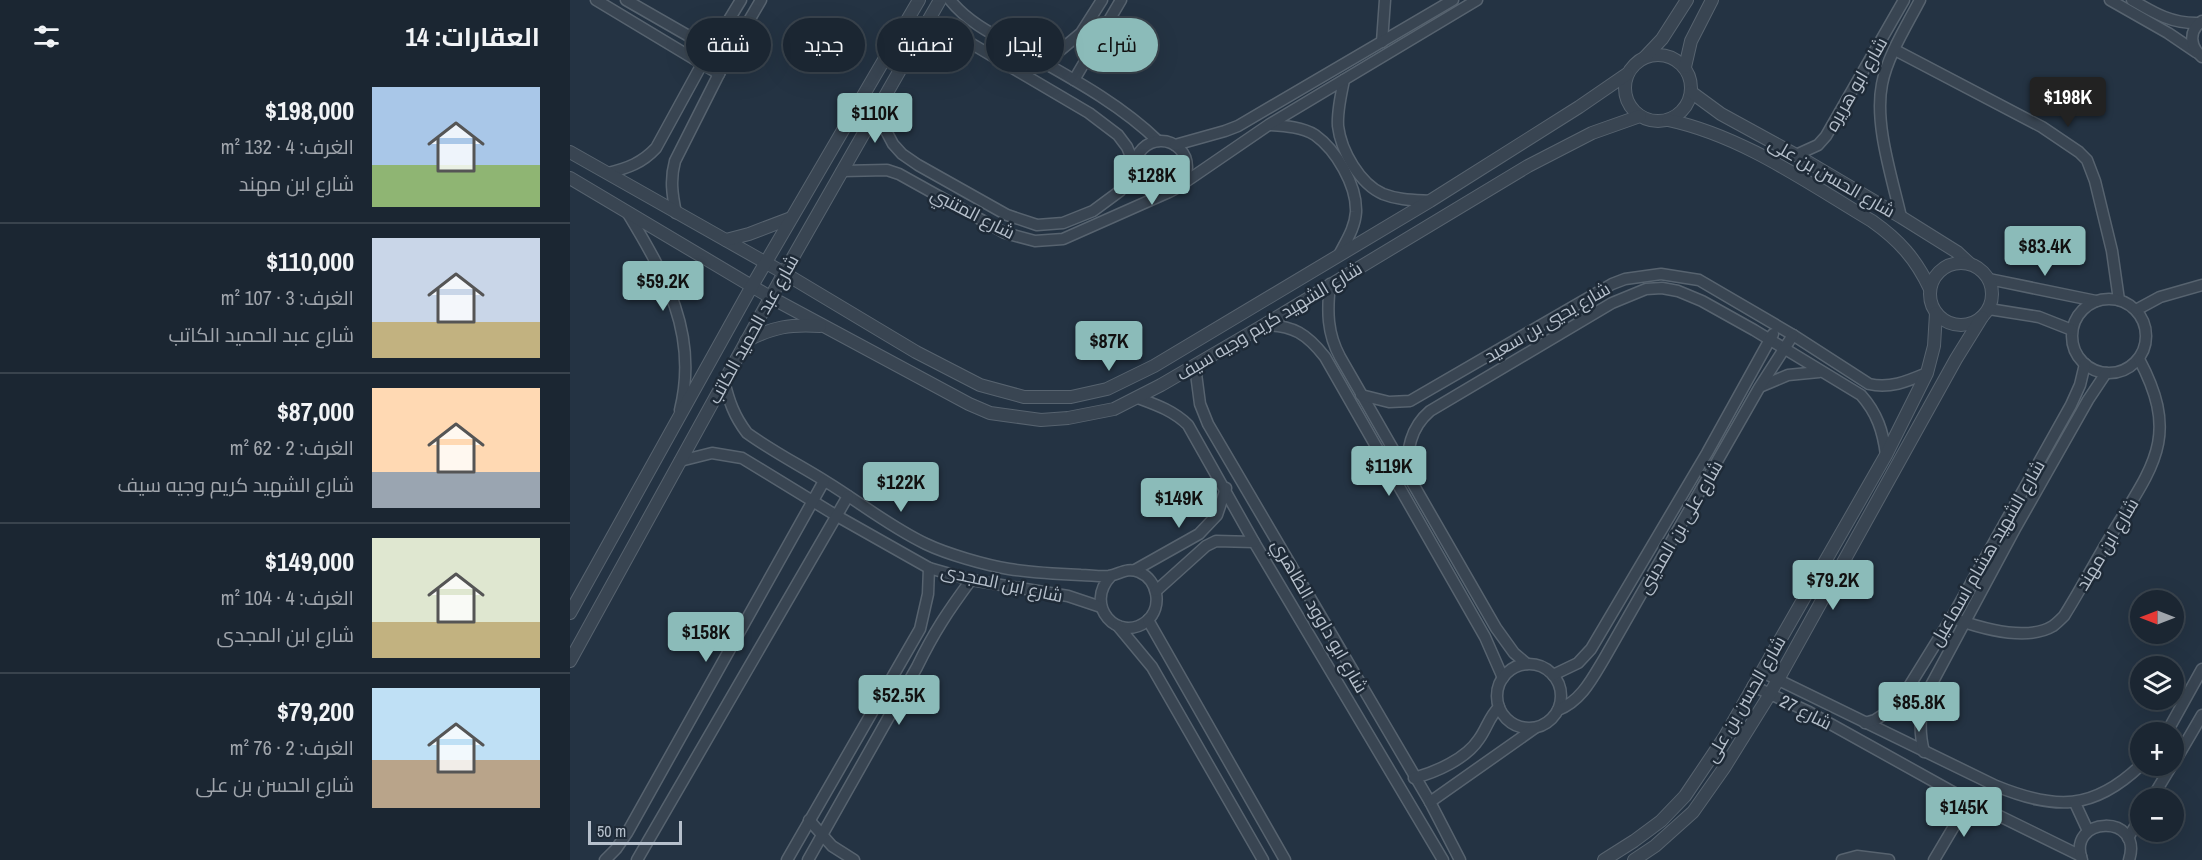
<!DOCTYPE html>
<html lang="ar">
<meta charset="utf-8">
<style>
body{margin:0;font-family:"Archivo Narrow",Cairo,sans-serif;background:#28323e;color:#f1f3f6;direction:rtl;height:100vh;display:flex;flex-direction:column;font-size:22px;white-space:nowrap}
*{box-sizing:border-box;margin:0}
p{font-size:20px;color:#a0a5ac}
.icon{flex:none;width:33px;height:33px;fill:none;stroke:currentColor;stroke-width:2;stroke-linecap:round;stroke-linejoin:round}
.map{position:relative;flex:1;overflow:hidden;direction:ltr}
.details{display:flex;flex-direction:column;background:#1b2632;width:570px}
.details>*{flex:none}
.hud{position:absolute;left:18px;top:18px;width:570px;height:54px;direction:rtl;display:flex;gap:12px}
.needle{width:39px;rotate:270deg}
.fabs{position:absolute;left:1560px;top:590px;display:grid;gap:12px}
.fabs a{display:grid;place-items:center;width:54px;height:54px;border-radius:50%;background:#1b2632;box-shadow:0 6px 24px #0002,0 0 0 2px #39434d;font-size:30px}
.scale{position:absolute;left:18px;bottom:15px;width:94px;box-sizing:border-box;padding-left:6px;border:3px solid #b6c0cc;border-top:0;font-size:16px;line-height:21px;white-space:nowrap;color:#b6c0cc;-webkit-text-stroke:4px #1e2a37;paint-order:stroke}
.price{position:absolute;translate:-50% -51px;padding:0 14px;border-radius:6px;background:#8bbbb9;color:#111;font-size:20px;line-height:39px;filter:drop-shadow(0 2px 3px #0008)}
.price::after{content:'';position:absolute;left:50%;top:36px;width:18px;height:14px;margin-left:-9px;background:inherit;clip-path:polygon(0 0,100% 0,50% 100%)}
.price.selected{background:#222;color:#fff}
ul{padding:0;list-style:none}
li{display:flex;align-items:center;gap:18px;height:150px;padding:0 30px}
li+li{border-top:2px solid #39434d}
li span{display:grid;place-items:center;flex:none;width:168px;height:120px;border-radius:0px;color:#555}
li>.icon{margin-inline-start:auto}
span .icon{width:72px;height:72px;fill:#fffc;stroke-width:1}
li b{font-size:26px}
h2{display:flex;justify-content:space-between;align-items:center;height:72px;padding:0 30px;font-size:26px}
.pill{padding:0 21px;border-radius:27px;background:#1b2632;box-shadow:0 6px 24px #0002,0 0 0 2px #39434d;font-size:21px;line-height:54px}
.pill.selected{background:#8bbbb9;color:#111}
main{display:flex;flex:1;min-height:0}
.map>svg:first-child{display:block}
</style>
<main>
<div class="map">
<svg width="1632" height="860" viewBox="0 0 1632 860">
<rect width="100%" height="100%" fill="#243343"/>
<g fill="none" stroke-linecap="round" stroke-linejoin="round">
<g stroke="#57636f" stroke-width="13">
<g id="minor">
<path d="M26,0L149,74"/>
<path d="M56,0L157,58"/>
<path d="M380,0C399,24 428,37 455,52C501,78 550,104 588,141"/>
<path d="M1540,0L1598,33L1626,52"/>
<path d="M1562,0C1584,13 1602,24 1629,23"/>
<path d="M1632,21C1618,31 1620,47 1632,57"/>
<path d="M350,36L377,35L402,44L519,113L548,135L557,147L565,166"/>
<path d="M812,42L815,0"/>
<path d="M1325,50L1472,127L1509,152L1517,160L1525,181L1542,251L1549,300"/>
<path d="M475,63L511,33L532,0"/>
<path d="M504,80L551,0"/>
<path d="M774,80C771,95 767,111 768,126C771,151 790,184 813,194C828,200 844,200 860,201"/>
<path d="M306,112L323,144L332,154L348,165L437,215L467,225L493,223L523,211L550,191L565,170"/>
<path d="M700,125C715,126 732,127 745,135C766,150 787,185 786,212C785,228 776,241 769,255"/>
<circle cx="591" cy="167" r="26"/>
<path d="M605,145L655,131L668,126L883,0"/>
<path d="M1226,155L1248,145L1256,136L1334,0"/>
<path d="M272,171L317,170L329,174L435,233L465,241L493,239L599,192"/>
<path d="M38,173C58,168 72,163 86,148L132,64L171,0"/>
<path d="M608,187L700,124L907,0"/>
<path d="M57,212C95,275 129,334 110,410"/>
<path d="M106,213C102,194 100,179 105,161L157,58L191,0"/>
<path d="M1331,217C1322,177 1304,124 1312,84C1317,57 1337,25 1350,0"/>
<path d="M1419,279L1526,301"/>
<path d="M760,284C757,311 757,333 770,357L926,628L944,653L957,664"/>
<circle cx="1539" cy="336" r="37"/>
<path d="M1419,309L1469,317L1502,330"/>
<path d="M1566,310L1590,297L1632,285"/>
<path d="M694,325C723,325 737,334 755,357L915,637L933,678"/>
<path d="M625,366L630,404L638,424L860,802L890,860"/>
<path d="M154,381C159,401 164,416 177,433C202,451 229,465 255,481C288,501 320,527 356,544C377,554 415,565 439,569C463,573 487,574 511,575C520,575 530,577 539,576C550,574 557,567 569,572C588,580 593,607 577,621C548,644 513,605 541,576"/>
<path d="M1192,386L1218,375L1249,372"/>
<path d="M791,395L819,402L840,401L1042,284L1055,279L1091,274L1129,280L1223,335L1299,384C1320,389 1338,381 1357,373"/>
<path d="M568,398C587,405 604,411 618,425L684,542L873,860"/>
<path d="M110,461L142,453L172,458L267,516L359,568L401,580L498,596L531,607"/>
<path d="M837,475C837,450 840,428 860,411L1042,303L1076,289L1092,288L1108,291L1132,301L1184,330L1291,395C1307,413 1313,431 1316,455"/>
<path d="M565,570L629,534L647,515L656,488"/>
<path d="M586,591L636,546L646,541L684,542"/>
<path d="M578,620L715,860"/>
<path d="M1388,620C1414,629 1458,641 1483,626C1487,623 1491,619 1494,616C1511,589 1526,560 1543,532C1584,465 1610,436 1569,359"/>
<path d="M548,626L582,667L693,860"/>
<circle cx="959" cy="696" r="32"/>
<path d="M1192,672L1426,786C1485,810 1523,811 1571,765"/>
<path d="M983,675L1008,663L1021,649L1137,453L1203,334"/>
<path d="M1183,686L1239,712L1399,801L1511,856"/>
<path d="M988,710C1011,701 1022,679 1034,659L1189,388L1223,335"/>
<path d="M1295,723L1305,720L1322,709L1335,693L1382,617L1501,405L1510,385L1515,364"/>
<path d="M1597,732L1632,669"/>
<path d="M1354,752C1348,728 1350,709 1360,687L1446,527L1518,400L1536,373"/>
<path d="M1604,763L1632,715"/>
<path d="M844,778C866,772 896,759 909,739C917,728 919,717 929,707"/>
<path d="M1582,798L1602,765"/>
<path d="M860,802L965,728"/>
<path d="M1505,803L1518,831"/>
<path d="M239,820L262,846L284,860"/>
<path d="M1558,838L1570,818"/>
<path d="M35,860L46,849L57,833L254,481"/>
<path d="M67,860L278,496"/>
<path d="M217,860L350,629L358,594L359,568"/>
<path d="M238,860L347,667C364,632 378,611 401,580"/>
<path d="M1272,860L1287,856L1319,860"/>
<path d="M1364,860L1399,801"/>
<path d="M1512,860C1496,816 1574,813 1559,860"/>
</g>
</g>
<g stroke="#57636f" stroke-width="14">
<g id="tertiary">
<circle cx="1088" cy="88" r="33"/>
<path d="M1075,57L1092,39L1117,0"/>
<path d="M1115,67L1121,41L1142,0"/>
<path d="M1121,92L1151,114L1226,155L1331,217L1387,252L1400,264"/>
<path d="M1098,120C1173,136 1238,183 1302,221C1329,240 1346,259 1360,289"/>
<path d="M0,152L214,273L346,352L410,385L454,397H501L537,389L584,366L860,201L1009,107L1057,74"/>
<path d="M0,178L200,297L399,404L420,413L471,420L498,418L544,409L591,385L694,325L958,166L1022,133L1070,116"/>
<path d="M156,240L179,234L221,218"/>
<circle cx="1391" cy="294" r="31"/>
<path d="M176,341C203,327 220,324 250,326"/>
<path d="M0,613L182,286L349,0"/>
<path d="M0,661L214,273L370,0"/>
<path d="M1034,860L1064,841L1091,821L1115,796L1154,738L1316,455L1357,373L1364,346L1366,313"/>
<path d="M1064,860L1085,846L1123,812L1154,768L1200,694L1386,359L1412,317"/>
</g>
</g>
<use href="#minor" stroke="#394552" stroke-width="10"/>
<use href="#tertiary" stroke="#394552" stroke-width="12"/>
</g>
<g text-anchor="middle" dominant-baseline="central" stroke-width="5" stroke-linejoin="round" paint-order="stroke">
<g font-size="18" fill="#b6c0cc" stroke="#1e2a37">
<text transform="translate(1286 84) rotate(-60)">شارع ابو هريره</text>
<text transform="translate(1262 177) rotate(30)">شارع الحسن بن على</text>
<text transform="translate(403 213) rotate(27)">شارع المتنبي</text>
<text transform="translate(699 321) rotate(-31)">شارع الشهيد كريم وجيه سيف</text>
<text transform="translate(977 322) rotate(-30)">شارع يحيي بن سعيد</text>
<text transform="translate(183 329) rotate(-61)">شارع عبد الحميد الكاتب</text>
<text transform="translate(1110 527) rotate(-60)">شارع على بن المدينى</text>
<text transform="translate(1537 544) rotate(-59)">شارع ابن مهند</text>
<text transform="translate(1417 553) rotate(-60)">شارع الشهيد هشام اسماعيل</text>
<text transform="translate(432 583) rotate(12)">شارع ابن المجدى</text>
<text transform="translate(750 616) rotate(60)">شارع ابو داوود الظاهري</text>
<text transform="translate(1175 699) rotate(-60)">شارع الحسن بن على</text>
<text transform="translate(1236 712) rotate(27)">شارع 27</text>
</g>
</g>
</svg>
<div class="fabs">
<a><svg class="needle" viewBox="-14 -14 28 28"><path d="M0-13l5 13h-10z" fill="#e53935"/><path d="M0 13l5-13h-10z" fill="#a0a5ac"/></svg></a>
<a><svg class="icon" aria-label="layers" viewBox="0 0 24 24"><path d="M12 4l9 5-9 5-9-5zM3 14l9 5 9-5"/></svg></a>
<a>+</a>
<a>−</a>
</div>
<div class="scale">50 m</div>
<b class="price selected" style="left:1498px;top:128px">$198K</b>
<b class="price" style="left:305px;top:144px">$110K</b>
<b class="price" style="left:582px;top:206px">$128K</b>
<b class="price" style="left:1475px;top:277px">$83.4K</b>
<b class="price" style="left:93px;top:312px">$59.2K</b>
<b class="price" style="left:539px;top:372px">$87K</b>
<b class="price" style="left:819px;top:497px">$119K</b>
<b class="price" style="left:331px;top:513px">$122K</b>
<b class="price" style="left:609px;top:529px">$149K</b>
<b class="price" style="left:1263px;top:611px">$79.2K</b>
<b class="price" style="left:136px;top:663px">$158K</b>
<b class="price" style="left:329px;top:726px">$52.5K</b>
<b class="price" style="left:1349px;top:733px">$85.8K</b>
<b class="price" style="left:1394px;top:838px">$145K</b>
<div class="hud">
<a class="pill selected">شراء</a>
<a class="pill">إيجار</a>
<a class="pill">تصفية</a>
<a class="pill">جديد</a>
<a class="pill">شقة</a>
</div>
</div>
<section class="details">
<h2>العقارات: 14<svg class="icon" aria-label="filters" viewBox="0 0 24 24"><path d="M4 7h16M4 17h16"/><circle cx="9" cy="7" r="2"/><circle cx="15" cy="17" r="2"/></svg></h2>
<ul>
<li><span style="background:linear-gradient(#a9c7e8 65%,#8fb573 0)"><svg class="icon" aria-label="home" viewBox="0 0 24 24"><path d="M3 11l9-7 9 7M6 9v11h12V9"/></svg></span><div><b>$198,000</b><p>الغرف: 4 · 132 m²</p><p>شارع ابن مهند</p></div></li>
<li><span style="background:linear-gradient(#c9d6e8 70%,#c2b280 0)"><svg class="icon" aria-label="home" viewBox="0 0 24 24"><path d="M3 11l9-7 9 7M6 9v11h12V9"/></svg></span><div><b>$110,000</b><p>الغرف: 3 · 107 m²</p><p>شارع عبد الحميد الكاتب</p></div></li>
<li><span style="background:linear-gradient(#ffd9b3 70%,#9aa5b1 0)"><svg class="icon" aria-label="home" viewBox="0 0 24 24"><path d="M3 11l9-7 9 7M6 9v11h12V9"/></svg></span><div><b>$87,000</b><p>الغرف: 2 · 62 m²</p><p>شارع الشهيد كريم وجيه سيف</p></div></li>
<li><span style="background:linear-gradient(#dfe7d0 70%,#c2b280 0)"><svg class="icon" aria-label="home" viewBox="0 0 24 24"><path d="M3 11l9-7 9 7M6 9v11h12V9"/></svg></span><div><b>$149,000</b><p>الغرف: 4 · 104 m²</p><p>شارع ابن المجدى</p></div></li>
<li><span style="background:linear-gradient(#bfe0f5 60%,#b9a48a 0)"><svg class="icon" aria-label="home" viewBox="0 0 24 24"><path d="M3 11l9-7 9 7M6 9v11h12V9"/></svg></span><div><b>$79,200</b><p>الغرف: 2 · 76 m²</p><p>شارع الحسن بن على</p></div></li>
</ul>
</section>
</main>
